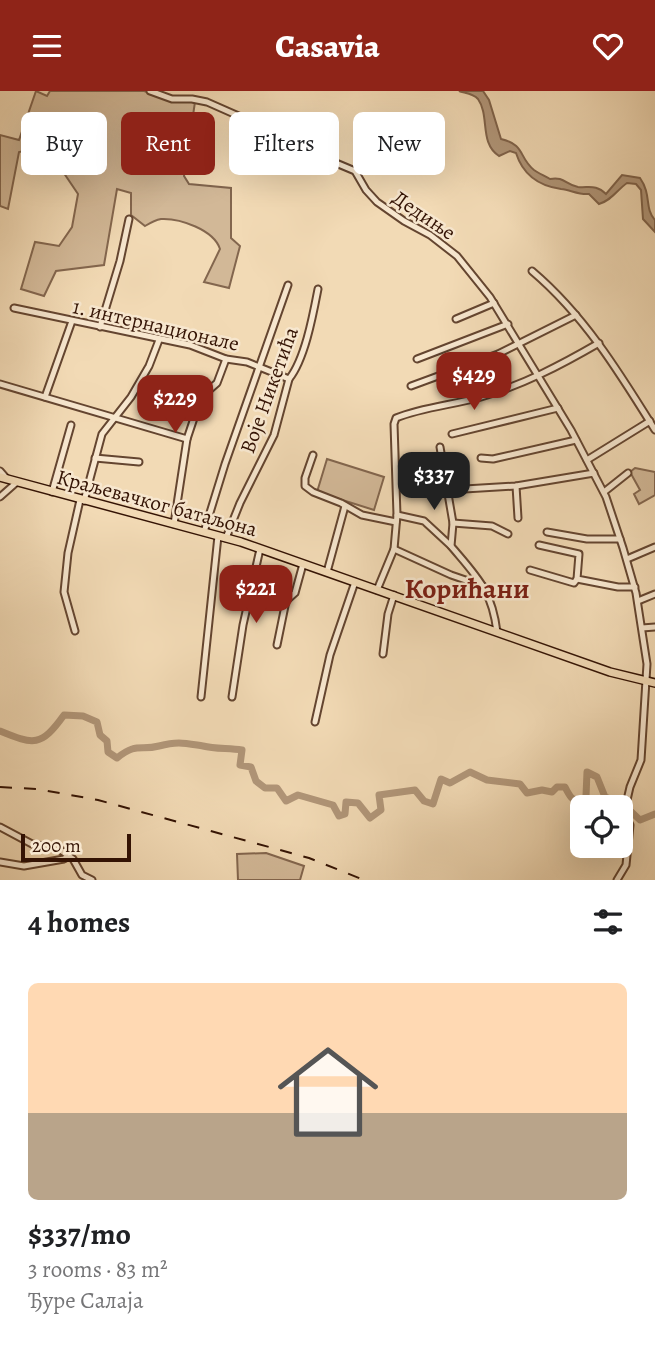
<!DOCTYPE html>
<meta charset="utf-8">
<style>
body{margin:0;font-family:Alegreya,serif;background:#f2f2f2;color:#202124;height:100vh;display:flex;flex-direction:column;font-size:26px;white-space:nowrap}
*{box-sizing:border-box;margin:0}
p{font-size:23px;color:#757577}
.icon{flex:none;width:38px;height:38px;fill:none;stroke:currentColor;stroke-width:2;stroke-linecap:round;stroke-linejoin:round}
.map{position:relative;height:789px;overflow:hidden}
.panel{display:flex;flex-direction:column;background:#fff;flex:1}
.panel>*{flex:none}
.top-card{position:absolute;left:21px;top:21px;width:614px;height:63px;display:flex;gap:14px}
.buttons{position:absolute;left:570px;top:704px;display:grid;gap:14px}
.buttons a{display:grid;place-items:center;width:63px;height:63px;border-radius:10px;background:#fff;box-shadow:0 7px 28px #0002;font-size:35px}
.scale{position:absolute;left:21px;bottom:18px;width:110px;box-sizing:border-box;padding-left:7px;border:4px solid #341304;border-top:0;font-size:19px;line-height:24px;white-space:nowrap;color:#341304;-webkit-text-stroke:5px #f7e7cf;paint-order:stroke}
.price{position:absolute;translate:-50% -60px;padding:0 16px;border-radius:14px;background:#8f2418;color:#fff;font-size:23px;line-height:46px;filter:drop-shadow(0 2px 4px #0008)}
.price::after{content:'';position:absolute;left:50%;top:42px;width:21px;height:16px;margin-left:-10px;background:inherit;clip-path:polygon(0 0,100% 0,50% 100%)}
.price.current{background:#222;color:#fff}
ul{padding:0;list-style:none}
li{display:grid;align-content:center;gap:14px;height:371px;padding:0 28px}
li span{display:grid;place-items:center;height:217px;border-radius:10px;color:#555}
li>.icon{margin-inline-start:auto}
span .icon{width:126px;height:126px;fill:#fffc;stroke-width:1}
li b{font-size:30px}
h2{display:flex;justify-content:space-between;align-items:center;height:84px;padding:0 28px;font-size:30px}
.tag{padding:0 24px;border-radius:10px;background:#fff;box-shadow:0 7px 28px #0002;font-size:24px;line-height:63px}
.tag.current{background:#8f2418;color:#fff}
header{display:flex;justify-content:space-between;align-items:center;height:91px;padding:0 28px;background:#8f2418;color:#fff;font-size:32px;font-weight:800}
.map>svg:first-child{display:block}
</style>
<header><svg class="icon" aria-label="menu" viewBox="0 0 24 24"><path d="M4 6h16M4 12h16M4 18h16"/></svg>Casavia<svg class="icon" aria-label="heart" viewBox="0 0 24 24"><path d="M12 20l-8-8c-3-5 5-10 8-4 3-6 11-1 8 4z"/></svg></header>
<div class="map">
<svg width="655" height="789" viewBox="0 0 655 789">
<rect width="100%" height="100%" fill="#f2dab5"/>
<filter id="stains"><feTurbulence type="fractalNoise" baseFrequency=".00286" numOctaves="4"/><feColorMatrix values="0 0 0 0 .2 0 0 0 0 .09 0 0 0 0 .02 0 0 0 .5 -.17"/></filter>
<radialGradient id="worn" r=".72"><stop offset=".6" stop-color="#630" stop-opacity="0"/><stop offset="1" stop-color="#630" stop-opacity=".3"/></radialGradient>
<g fill="#d2b897" stroke="#83664e" stroke-width="2">
<path d="M36,0L47,5L50,0H144L180,11H195L184,85L189,93L231,97V147L240,155L229,197L204,191L220,158C214,139 180,127 161,128C155,129 150,132 145,135L131,124V102L117,98L104,174L56,180L44,205L21,198L35,151L59,155L72,136L78,103L55,69L34,58L19,61L8,118L0,115V44L19,49Z"/>
<path d="M327,368L384,386L374,419L317,401Z"/>
<path d="M635,377L655,381V404L639,413L634,403L640,399L630,381Z"/>
<path d="M266,762L304,775L300,789H238L237,763Z"/>
</g>
<path fill="#b19679" stroke="#7f624a" stroke-width="2" d="M459,0H483L489,9L501,48C526,54 518,66 534,79C538,82 545,85 550,88C564,85 566,94 578,96C589,97 596,93 606,103L622,84L640,87C652,104 644,117 655,129V141L643,128L641,99L636,93L627,92C616,100 612,109 599,113L589,103C578,104 571,99 561,98C539,95 523,84 516,62L510,60L499,65C479,52 490,25 478,8C473,2 464,2 459,0Z"/>
<g fill="none" stroke-linecap="round" stroke-linejoin="round">
<path stroke="#b19679" stroke-width="7" d="M0,640C34,654 41,656 64,624L83,625L97,631L100,644L107,650L108,661L117,667C137,651 140,660 159,655C178,650 184,652 203,655C215,658 229,657 242,659L240,674L251,676L256,690L265,697H277L286,710L298,704L333,714L339,725L345,723L346,711L358,712L370,727L381,719L379,704L415,699L424,710L433,713L441,688L450,692L470,681L487,689L520,693L527,702L542,699L552,701L557,696H565C569,704 572,710 581,712L586,705L587,681L597,686L605,706L623,713L640,729L655,723"/>
<g stroke="#644530" stroke-width="9">
<g id="minor">
<path d="M150,0L172,8H192L207,11L268,38L305,59L355,80L366,99L377,111L404,130L430,144L457,165L490,206L571,339L606,406L623,457L636,502L647,573L641,669L630,696L624,722L630,734L626,774L617,789"/>
<path d="M532,180C584,224 619,281 655,339"/>
<path d="M14,217L190,254L226,268L247,271L289,288"/>
<path d="M456,228L494,212"/>
<path d="M100,236L120,170L129,128"/>
<path d="M417,268L508,233"/>
<path d="M0,293L187,348"/>
<path d="M411,295L498,263L576,224"/>
<path d="M45,306L72,230"/>
<path d="M452,343L558,317"/>
<path d="M440,356L453,432L451,455C477,486 492,499 497,541"/>
<path d="M313,364L305,387V395L313,401L341,412L362,424L396,431"/>
<path d="M95,367L139,371"/>
<path d="M481,367L493,368L576,349"/>
<path d="M587,369L650,330"/>
<path d="M0,380L7,388"/>
<path d="M516,395L518,427"/>
<path d="M448,399L516,395L594,382"/>
<path d="M52,401L71,334"/>
<path d="M604,401L628,382"/>
<path d="M0,406L17,391"/>
<path d="M84,410L102,343L131,306L149,275L159,249"/>
<path d="M397,424L424,430L451,455"/>
<path d="M453,432L492,435L508,443"/>
<path d="M174,433L187,348L201,306L217,292L226,268"/>
<path d="M204,441L225,373L288,194"/>
<path d="M547,441L587,448H620"/>
<path d="M226,447L240,412L274,344L289,288C305,268 313,224 318,198"/>
<path d="M539,454L579,463L577,488L618,496H635"/>
<path d="M394,458L451,484L483,495"/>
<path d="M627,468L655,456"/>
<path d="M530,479L574,492L577,488"/>
<path d="M327,481L345,415"/>
<path d="M377,499L394,458L397,424L394,333L396,327C423,316 453,314 481,306C523,294 561,274 599,252"/>
<path d="M638,510L655,503"/>
<path d="M642,537L655,536"/>
<path d="M75,540L64,501L68,462L80,409"/>
<path d="M277,554L286,510L295,502L303,473"/>
<path d="M383,563L388,523L394,504"/>
<path d="M201,606L218,445"/>
<path d="M232,606L243,534L260,458"/>
<path d="M315,631L330,564L355,491"/>
<path d="M0,736L32,753L59,758L73,768L82,784L92,789"/>
<path d="M0,771L24,775L64,768L69,765"/>
</g>
</g>
<g stroke="#341304" stroke-width="10">
<path id="major" d="M0,386L241,451L610,581L655,592"/>
</g>
<use href="#minor" stroke="#f7e7cf" stroke-width="5"/>
<use href="#major" stroke="#f2dab5" stroke-width="7"/>
<path stroke="#341304" stroke-width="2" stroke-dasharray="12 12" stroke-linecap="butt" d="M0,696L37,698L98,709L309,767L364,789"/>
</g>
<g text-anchor="middle" dominant-baseline="central" stroke-width="5" stroke-linejoin="round" paint-order="stroke">
<g font-size="21" fill="#341304" stroke="#f7e7cf">
<text transform="translate(424 124) rotate(34)">Дедиње</text>
<text transform="translate(156 234) rotate(13)">1. интернационале</text>
<text transform="translate(269 299) rotate(-70)">Воје Никетића</text>
<text transform="translate(157 412) rotate(15)">Краљевачког батаљона</text>
</g>
<g font-size="28" font-weight="bold" fill="#7a1f14" stroke="#f7e7cf">
<text x="467" y="498">Корићани</text>
</g>
</g>
<rect width="100%" height="100%" filter="url(#stains)"/>
<rect width="100%" height="100%" fill="url(#worn)"/>
</svg>
<div class="buttons">
<a><svg class="icon" aria-label="locate" viewBox="0 0 24 24"><circle cx="12" cy="12" r="6"/><path d="M12 2v4M12 18v4M2 12h4M18 12h4"/></svg></a>
</div>
<div class="scale">200 m</div>
<b class="price" style="left:474px;top:321px">$429</b>
<b class="price" style="left:175px;top:344px">$229</b>
<b class="price current" style="left:434px;top:421px">$337</b>
<b class="price" style="left:256px;top:534px">$221</b>
<div class="top-card">
<a class="tag">Buy</a>
<a class="tag current">Rent</a>
<a class="tag">Filters</a>
<a class="tag">New</a>
</div>
</div>
<section class="panel">
<h2>4 homes<svg class="icon" aria-label="filters" viewBox="0 0 24 24"><path d="M4 7h16M4 17h16"/><circle cx="9" cy="7" r="2"/><circle cx="15" cy="17" r="2"/></svg></h2>
<ul>
<li><span style="background:linear-gradient(#ffd9b3 60%,#b9a48a 0)"><svg class="icon" aria-label="home" viewBox="0 0 24 24"><path d="M3 11l9-7 9 7M6 9v11h12V9"/></svg></span><div><b>$337/mo</b><p>3 rooms · 83 m²</p><p>Ђуре Салаја</p></div></li>
</ul>
</section>
